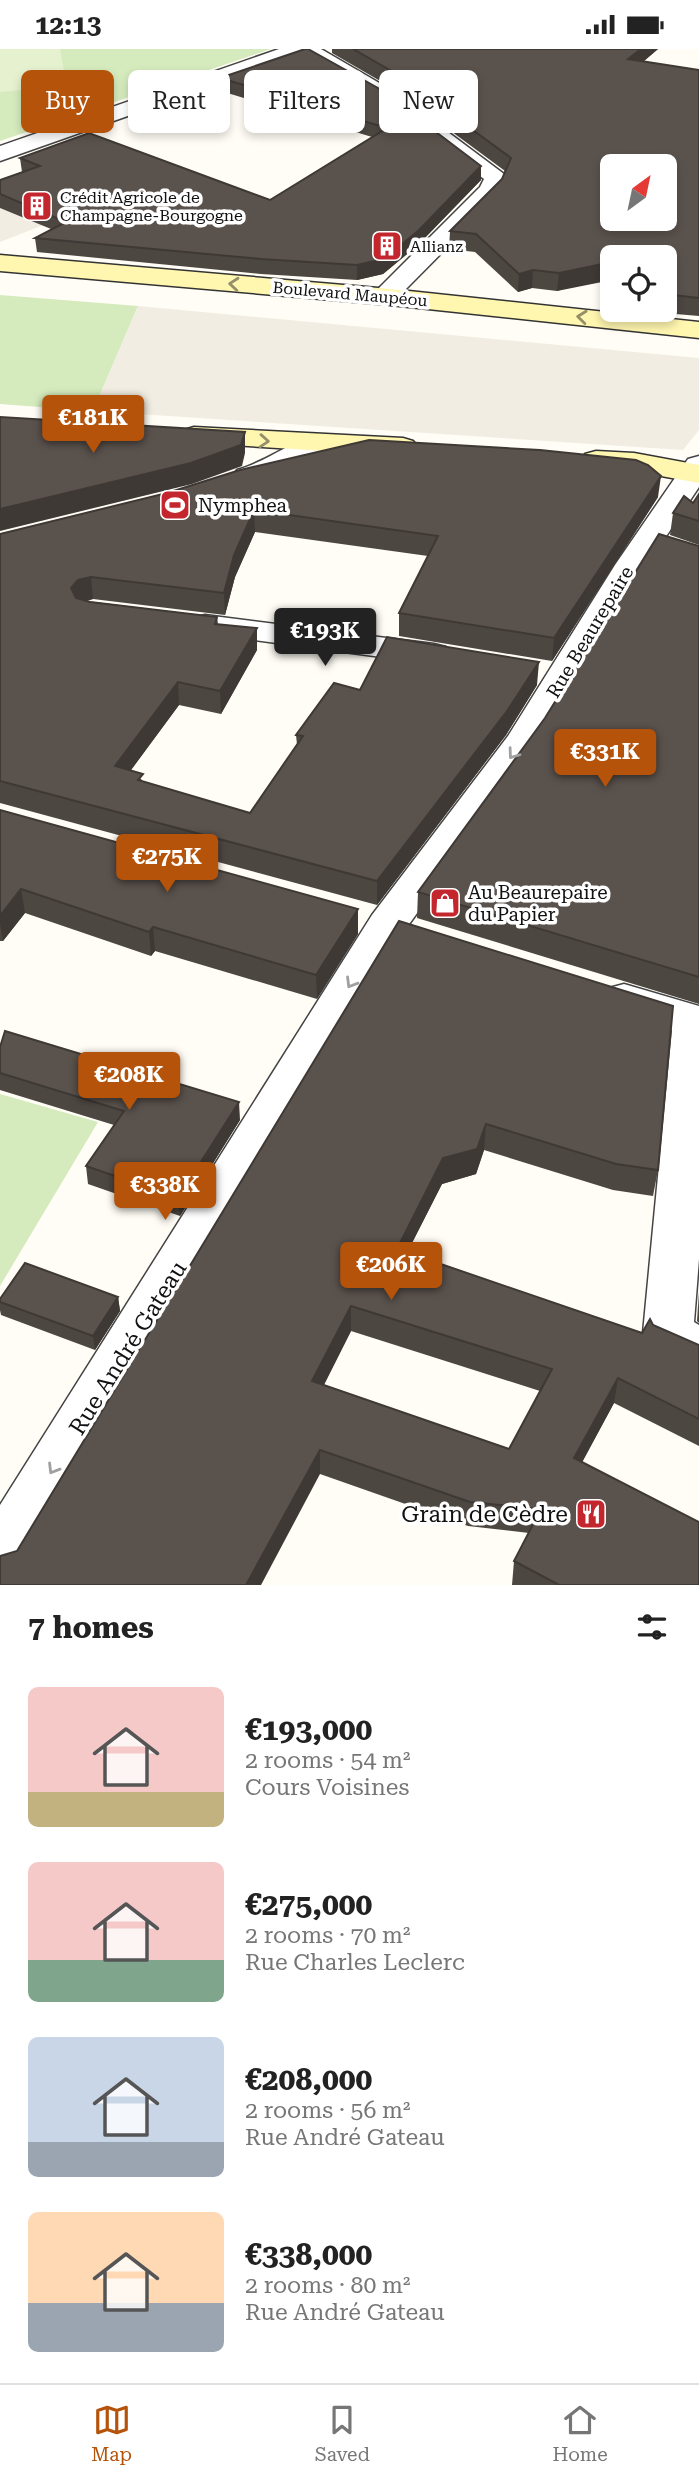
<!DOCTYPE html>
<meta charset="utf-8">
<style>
body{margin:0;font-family:"Roboto Serif",serif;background:#f2f2f2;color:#222;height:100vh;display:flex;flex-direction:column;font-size:26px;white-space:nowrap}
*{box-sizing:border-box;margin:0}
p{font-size:23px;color:#767676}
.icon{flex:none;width:38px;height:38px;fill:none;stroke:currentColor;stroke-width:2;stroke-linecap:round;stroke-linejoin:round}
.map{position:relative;height:1536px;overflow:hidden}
.panel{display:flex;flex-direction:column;background:#fff;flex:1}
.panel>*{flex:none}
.banner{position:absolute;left:21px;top:21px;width:658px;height:63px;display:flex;gap:14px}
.needle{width:46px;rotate:33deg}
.controls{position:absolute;left:600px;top:105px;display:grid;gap:14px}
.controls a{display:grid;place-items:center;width:77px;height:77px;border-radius:10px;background:#fff;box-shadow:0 4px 10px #0003;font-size:35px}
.price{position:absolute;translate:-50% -60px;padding:0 16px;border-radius:7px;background:#b45309;color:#fff;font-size:23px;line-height:46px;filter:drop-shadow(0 2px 4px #0008)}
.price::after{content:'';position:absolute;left:50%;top:42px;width:21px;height:16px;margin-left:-10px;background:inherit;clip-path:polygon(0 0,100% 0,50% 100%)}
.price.on{background:#222;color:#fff}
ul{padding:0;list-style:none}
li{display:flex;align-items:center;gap:21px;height:175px;padding:0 28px}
li span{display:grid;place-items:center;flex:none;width:196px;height:140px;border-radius:10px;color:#555}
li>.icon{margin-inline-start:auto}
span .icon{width:84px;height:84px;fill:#fffc;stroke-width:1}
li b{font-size:30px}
h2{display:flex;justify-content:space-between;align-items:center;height:84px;padding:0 28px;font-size:30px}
.chip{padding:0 24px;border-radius:10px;background:#fff;box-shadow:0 4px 10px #0003;font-size:24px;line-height:63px}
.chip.on{background:#b45309;color:#fff}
.status{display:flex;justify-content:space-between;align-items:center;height:49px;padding:0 35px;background:#fff;direction:ltr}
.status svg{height:19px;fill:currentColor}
.menu{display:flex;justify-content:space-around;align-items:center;height:98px;border-top:2px solid #e0e0e0;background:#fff;font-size:19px;color:#767676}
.menu a{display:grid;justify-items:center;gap:4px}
.menu .on{color:#b45309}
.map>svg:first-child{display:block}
</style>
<div class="status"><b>12:13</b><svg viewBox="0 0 49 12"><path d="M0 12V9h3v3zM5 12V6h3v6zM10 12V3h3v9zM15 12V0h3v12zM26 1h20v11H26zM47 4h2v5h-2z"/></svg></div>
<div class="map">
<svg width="699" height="1536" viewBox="0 0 699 1536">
<rect width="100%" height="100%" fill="#fffdf5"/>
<g fill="#d5ebbd">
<path d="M0,0H271L0,92Z"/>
<path d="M0,246L138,257L93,362L0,355Z"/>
<path d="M0,1045L98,1073L0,1237Z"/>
</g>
<path fill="#e6f2cf" d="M0,0H60L66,32L42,39L0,43Z"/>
<g fill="#f1ede2">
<path d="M0,159L27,170L46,175L0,193Z"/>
<path d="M138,257L699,309V381L683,401L93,362Z"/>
</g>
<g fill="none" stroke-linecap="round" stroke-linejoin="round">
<g stroke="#444" stroke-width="3">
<g id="street">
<path d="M279,0H321L393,42L508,128L499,146L404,242L399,254L390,256L381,254L377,248L378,240L480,138L484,130L379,50L301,6L0,112V97Z"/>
<path d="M318,386L328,389L333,395L328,401C302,416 269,441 237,433L233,427L237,421C266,413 289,393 318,386Z"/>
<path d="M699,407V438L647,516L541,692L402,885L20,1525L0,1532V1456L372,866L508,687L615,516L688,410Z"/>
<path d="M205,566L434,595L446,598L451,605L446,612L434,615L193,583L188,576L193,569Z"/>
<path d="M624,935L699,957V1210L694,1273L699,1276V1323L650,1299L643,1284L672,981L609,961L603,950L609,939Z"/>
</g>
</g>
<g stroke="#333" stroke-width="3">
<g id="secondary">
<path d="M0,206L390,240L699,273V289L390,256L0,222Z"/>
<path d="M194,378L403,389L413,392L418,398L413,404L403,407L184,393L179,387L184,381Z"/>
<path d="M596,402L634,404L699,416V434L634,422L585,417L581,411L585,405Z"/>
</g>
</g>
<use href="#street" fill="#fff" fill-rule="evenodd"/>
<use href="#secondary" fill="#fff6b0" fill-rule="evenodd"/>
</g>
<g fill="#4d4742" fill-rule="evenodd">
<path d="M305,0L481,117V131L418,196L383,225L357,231L261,225L37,203L35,189L51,180L0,159V131L22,123L20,109L270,151L372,88L221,42L220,29Z"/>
<path d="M332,0H658L643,13L699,21V267L629,261H665V208L557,242L532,239L518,243L475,203L449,200L450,182L502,130L505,122L394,40L332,4Z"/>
<path d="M167,444L658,448L552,612L399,587V564L428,507L255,483L235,528L225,566L93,550L87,552L217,568L218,575L257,601L221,665L179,656L131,721L143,732L250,764L297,696L296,686L360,641L537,636L506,686L377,856L0,754V485Z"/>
<path d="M699,445V496L670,486L673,464L693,454Z"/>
<path d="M699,497V955L417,869L418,843Z"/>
<path d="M0,761L358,860V885L317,950L155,902L151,907L25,864L3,892H0Z"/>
<path d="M399,872L658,1121L653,1147L613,1141L484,1101L476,1125L442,1135L407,1204L642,1284L653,1276L699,1296V1397L614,1354L582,1413L699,1536H512L514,1512L529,1484L468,1477L320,1425L17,1502ZM351,1282L540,1342L509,1400L324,1336Z"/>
<path d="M0,998L240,1071L180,1167L88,1135L86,1117L114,1076L0,1041Z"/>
<path d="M699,1243V1274L697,1272Z"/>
<path d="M118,1248L120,1262L95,1301L1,1266L0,1261V1250Z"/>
</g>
<g fill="#3f3936">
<path d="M641,0H658L627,26L628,10Z"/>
<path d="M481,117V131L418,196L383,225L357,231V216Z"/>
<path d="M612,213V231L557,242L559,224Z"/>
<path d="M533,221L532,239L518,243L519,225Z"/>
<path d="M245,383V404L242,417L192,435L0,482V460Z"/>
<path d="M661,427L658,448L552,612L554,589Z"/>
<path d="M254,461L255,483L235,528L225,566L224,544L234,506Z"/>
<path d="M91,528L93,550L80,553L74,561L71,539L78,531Z"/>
<path d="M257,579V601L221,665L220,642Z"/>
<path d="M539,613L537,636L506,686L377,856V832Z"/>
<path d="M178,633L179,656L117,740L115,717Z"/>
<path d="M21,840L25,864L3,892L0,875V867Z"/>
<path d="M358,860V885L317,950L316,926Z"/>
<path d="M153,878L155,902L151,907L149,883Z"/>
<path d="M239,1053L240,1071L180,1167L178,1149Z"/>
<path d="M486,1075L484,1101L476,1125L442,1135L396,1225L397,1200L443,1109Z"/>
<path d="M118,1248L120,1262L95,1301L93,1287Z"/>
<path d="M351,1257V1282L313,1357L312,1332Z"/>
<path d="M618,1329L614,1354L571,1434L574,1409Z"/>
<path d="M320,1401V1425L261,1536H246Z"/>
</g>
<g fill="#5a524d" stroke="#3f3936" stroke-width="2" fill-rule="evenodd">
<path d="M305,0H308L378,39L481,117L419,181L384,210L357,216L261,210L35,189L66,173L0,145V131L40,117L20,109L89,84L270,151L387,79L220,29Z"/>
<path d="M353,0H641L628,10L699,21V249L665,245V208H612V213L559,224L533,221L519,225L476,185L450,182L502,130L511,109L395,24ZM612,117H665V170H612Z"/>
<path d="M0,368L245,383L241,396L191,414L0,460Z"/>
<path d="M369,391L540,401L636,411L648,416L661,427L554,589L399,564L438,487L254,461L234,506L224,544L91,528L78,531L71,539L76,549L90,553L217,568L215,575L257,579L220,642L178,633L115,717L143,725L138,731L250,764L303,687L296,686L334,634L360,641L387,588L539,613L507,662L377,832L0,732V485L167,444L240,421Z"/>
<path d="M699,445V472L673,464L684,447L693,454Z"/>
<path d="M659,485L699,497V928L418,843L545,669Z"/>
<path d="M0,761L358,860L316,926L153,878L149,883L21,840L0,867Z"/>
<path d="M399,872L673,957L658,1121L616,1115L486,1075L477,1100L443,1109L397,1200L642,1284L650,1270L653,1276L699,1296V1370L618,1329L574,1409L699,1473V1536H559L514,1512L541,1460L470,1453L320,1401L246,1536H0V1507L17,1502ZM351,1257L552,1320L509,1400L312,1332Z"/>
<path d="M5,982L239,1053L178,1149L86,1117L124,1062L0,1024V998Z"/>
<path d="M25,1214L118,1248L93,1287L0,1253V1250Z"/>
</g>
<defs><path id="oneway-chevron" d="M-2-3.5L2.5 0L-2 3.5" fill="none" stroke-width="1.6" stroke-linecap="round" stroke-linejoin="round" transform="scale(1.75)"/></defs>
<g stroke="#948f68">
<use href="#oneway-chevron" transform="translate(234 235) rotate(-175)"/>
<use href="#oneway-chevron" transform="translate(582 268) rotate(-174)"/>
<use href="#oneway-chevron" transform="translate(264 392) rotate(4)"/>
</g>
<g stroke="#a0a0a0">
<use href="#oneway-chevron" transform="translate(513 705) rotate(126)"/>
<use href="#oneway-chevron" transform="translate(351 934) rotate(121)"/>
<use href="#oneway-chevron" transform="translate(53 1420) rotate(121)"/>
</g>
<defs>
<g id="building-square" transform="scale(1.575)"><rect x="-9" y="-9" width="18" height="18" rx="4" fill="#c4262e" stroke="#fff"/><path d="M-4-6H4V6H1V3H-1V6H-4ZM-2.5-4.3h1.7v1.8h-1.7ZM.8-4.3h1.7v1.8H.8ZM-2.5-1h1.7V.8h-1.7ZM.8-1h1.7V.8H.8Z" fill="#fff"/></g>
<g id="stadium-square" transform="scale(1.575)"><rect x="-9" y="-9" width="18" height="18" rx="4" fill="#c4262e" stroke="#fff"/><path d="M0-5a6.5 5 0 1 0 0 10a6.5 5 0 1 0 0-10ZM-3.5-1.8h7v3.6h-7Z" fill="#fff"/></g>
<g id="shop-square" transform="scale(1.575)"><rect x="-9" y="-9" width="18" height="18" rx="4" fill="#c4262e" stroke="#fff"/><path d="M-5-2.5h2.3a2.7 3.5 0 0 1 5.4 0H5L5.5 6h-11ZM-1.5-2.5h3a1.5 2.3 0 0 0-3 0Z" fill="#fff"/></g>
<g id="restaurant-square" transform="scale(1.575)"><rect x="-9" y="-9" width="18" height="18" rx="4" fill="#c4262e" stroke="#fff"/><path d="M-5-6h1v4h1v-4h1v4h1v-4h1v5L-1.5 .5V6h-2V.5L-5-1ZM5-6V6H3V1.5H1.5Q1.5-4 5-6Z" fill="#fff"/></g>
</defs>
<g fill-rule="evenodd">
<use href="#building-square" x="37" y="157"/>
<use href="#building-square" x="387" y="197"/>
<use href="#stadium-square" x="175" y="456"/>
<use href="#shop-square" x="445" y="854"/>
<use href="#restaurant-square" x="591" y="1465"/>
</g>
<g text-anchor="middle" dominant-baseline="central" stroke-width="7" stroke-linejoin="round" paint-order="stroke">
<g font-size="16" fill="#111" stroke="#fff" text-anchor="start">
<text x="60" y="148">Crédit Agricole de<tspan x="60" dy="18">Champagne-Bourgogne</tspan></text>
<text x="410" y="197">Allianz</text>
</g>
<g font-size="16" fill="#111" stroke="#fff">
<text transform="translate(350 245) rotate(5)">Boulevard Maupéou</text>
</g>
<g font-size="19" fill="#111" stroke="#fff" text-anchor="start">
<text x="198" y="456">Nymphea</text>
<text x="468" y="843">Au Beaurepaire<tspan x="468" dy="22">du Papier</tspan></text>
</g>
<g font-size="19" fill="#111" stroke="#fff">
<text transform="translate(590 583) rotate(-59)">Rue Beaurepaire</text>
</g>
<g font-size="23" fill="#111" stroke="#fff">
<text transform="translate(128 1299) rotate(-58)">Rue André Gateau</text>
</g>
<g font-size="23" fill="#111" stroke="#fff" text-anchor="end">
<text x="568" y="1465">Grain de Cèdre</text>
</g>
</g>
</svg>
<div class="controls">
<a><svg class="needle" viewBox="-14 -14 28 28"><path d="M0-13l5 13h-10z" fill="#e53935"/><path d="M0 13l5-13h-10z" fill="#767676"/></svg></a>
<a><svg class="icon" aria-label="locate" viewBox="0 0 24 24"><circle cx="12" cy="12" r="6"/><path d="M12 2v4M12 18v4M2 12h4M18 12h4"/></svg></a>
</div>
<b class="price" style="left:93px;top:406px">€181K</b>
<b class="price on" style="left:325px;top:619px">€193K</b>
<b class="price" style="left:605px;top:740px">€331K</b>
<b class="price" style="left:167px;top:845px">€275K</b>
<b class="price" style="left:129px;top:1063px">€208K</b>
<b class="price" style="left:165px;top:1173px">€338K</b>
<b class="price" style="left:391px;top:1253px">€206K</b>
<div class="banner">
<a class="chip on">Buy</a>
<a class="chip">Rent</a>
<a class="chip">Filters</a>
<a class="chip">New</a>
</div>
</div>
<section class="panel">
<h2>7 homes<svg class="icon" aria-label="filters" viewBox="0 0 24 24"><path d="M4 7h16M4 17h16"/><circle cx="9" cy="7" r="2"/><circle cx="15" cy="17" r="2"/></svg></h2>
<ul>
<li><span style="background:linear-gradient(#f6c9c9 75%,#c2b280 0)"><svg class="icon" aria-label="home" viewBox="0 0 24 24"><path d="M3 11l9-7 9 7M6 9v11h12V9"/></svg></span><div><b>€193,000</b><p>2 rooms · 54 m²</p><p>Cours Voisines</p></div></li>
<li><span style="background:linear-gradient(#f6c9c9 70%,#7fa58c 0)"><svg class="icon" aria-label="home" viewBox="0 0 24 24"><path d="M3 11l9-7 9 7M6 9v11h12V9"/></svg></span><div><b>€275,000</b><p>2 rooms · 70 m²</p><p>Rue Charles Leclerc</p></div></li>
<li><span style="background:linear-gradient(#c9d6e8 75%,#9aa5b1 0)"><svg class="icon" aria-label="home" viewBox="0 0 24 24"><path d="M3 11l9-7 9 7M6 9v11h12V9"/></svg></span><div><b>€208,000</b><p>2 rooms · 56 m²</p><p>Rue André Gateau</p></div></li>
<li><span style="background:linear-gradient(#ffd9b3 65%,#9aa5b1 0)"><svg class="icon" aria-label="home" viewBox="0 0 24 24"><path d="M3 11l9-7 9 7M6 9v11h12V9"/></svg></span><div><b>€338,000</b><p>2 rooms · 80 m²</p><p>Rue André Gateau</p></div></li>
</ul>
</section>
<nav class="menu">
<a class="on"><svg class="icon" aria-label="map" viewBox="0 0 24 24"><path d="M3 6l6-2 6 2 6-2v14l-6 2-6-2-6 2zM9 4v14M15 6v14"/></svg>Map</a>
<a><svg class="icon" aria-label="saved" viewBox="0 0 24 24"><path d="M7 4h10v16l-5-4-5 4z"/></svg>Saved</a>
<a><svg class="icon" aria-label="home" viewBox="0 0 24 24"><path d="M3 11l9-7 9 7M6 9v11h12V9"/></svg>Home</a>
</nav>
